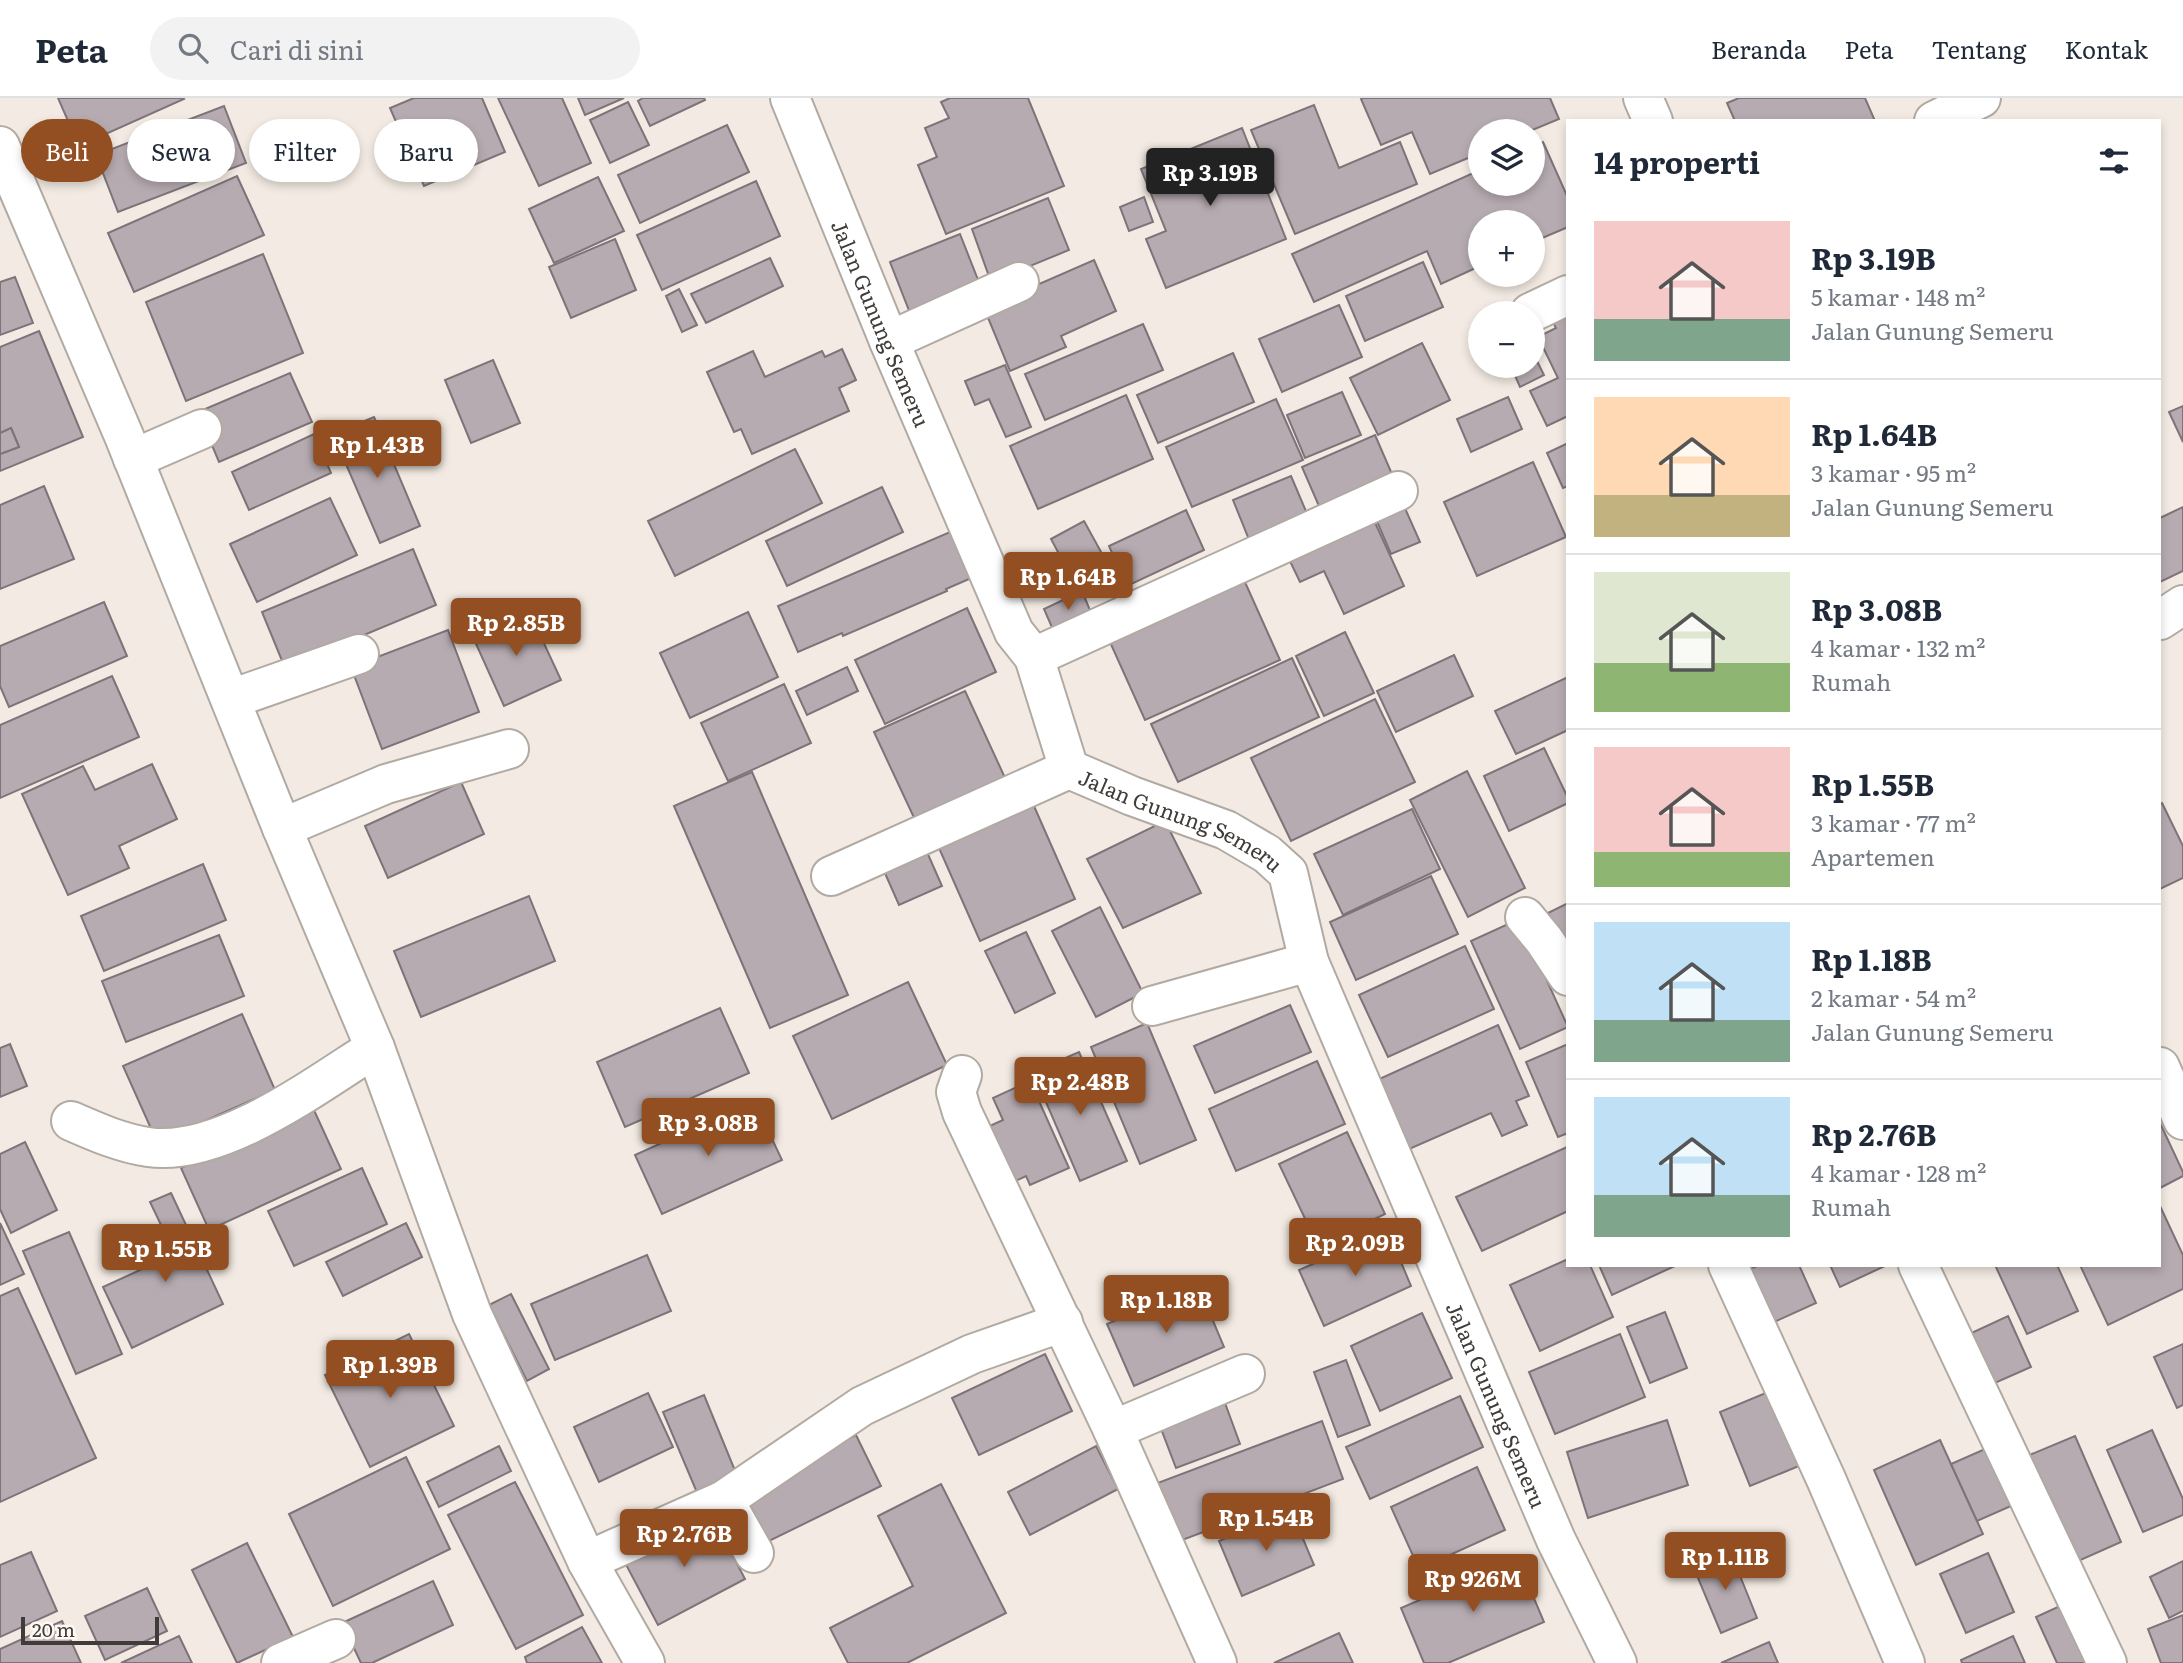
<!DOCTYPE html>
<html lang="id">
<meta charset="utf-8">
<style>
body{margin:0;font-family:Literata,serif;background:#f2f2f3;color:#1f2937;height:100vh;display:flex;flex-direction:column;font-size:26px;white-space:nowrap}
*{box-sizing:border-box;margin:0}
p{font-size:23px;color:#747a83}
.icon{flex:none;width:38px;height:38px;fill:none;stroke:currentColor;stroke-width:2;stroke-linecap:round;stroke-linejoin:round}
.map{position:relative;flex:1;overflow:hidden}
.sheet{position:absolute;left:1566px;top:21px;width:595px;height:1148px;display:flex;flex-direction:column;background:#fff;border-radius:0px;box-shadow:0 4px 10px #0003}
.sheet>*{flex:none}
.top-card{position:absolute;left:21px;top:21px;width:665px;height:63px;display:flex;gap:14px}
.controls{position:absolute;left:1468px;top:21px;display:grid;gap:14px}
.controls a{display:grid;place-items:center;width:77px;height:77px;border-radius:50%;background:#fff;box-shadow:0 4px 10px #0003;font-size:35px}
.scale{position:absolute;left:21px;bottom:18px;width:138px;box-sizing:border-box;padding-left:7px;border:4px solid #3f3c39;border-top:0;font-size:19px;line-height:24px;white-space:nowrap;color:#3f3c39;-webkit-text-stroke:5px #fef9f4;paint-order:stroke}
.price{position:absolute;translate:-50% -60px;padding:0 16px;border-radius:7px;background:#934f21;color:#fff;font-size:23px;line-height:46px;filter:drop-shadow(0 2px 4px #0008)}
.price::after{content:'';position:absolute;left:50%;top:42px;width:21px;height:16px;margin-left:-10px;background:inherit;clip-path:polygon(0 0,100% 0,50% 100%)}
.price.on{background:#222;color:#fff}
ul{padding:0;list-style:none}
li{display:flex;align-items:center;gap:21px;height:175px;padding:0 28px}
li+li{border-top:2px solid #e0e1e3}
li span{display:grid;place-items:center;flex:none;width:196px;height:140px;border-radius:0px;color:#555}
li>.icon{margin-inline-start:auto}
span .icon{width:84px;height:84px;fill:#fffc;stroke-width:1}
li b{font-size:30px}
h2{display:flex;justify-content:space-between;align-items:center;height:84px;padding:0 28px;font-size:30px}
.chip{padding:0 24px;border-radius:32px;background:#fff;box-shadow:0 4px 10px #0003;font-size:24px;line-height:63px}
.chip.on{background:#934f21;color:#fff}
header{display:flex;align-items:center;gap:42px;box-sizing:border-box;height:98px;padding:0 35px;background:#fff;border-bottom:2px solid #e0e1e3}
header strong{font-size:33px}
nav{display:flex;gap:38px;margin-inline-start:auto;font-size:24px}
.search{width:490px;height:63px;background:#f2f2f3;display:flex;align-items:center;gap:18px;box-sizing:border-box;padding:0 24px;border-radius:38px;color:#747a83;font-size:26px}
.map>svg:first-child{display:block}
</style>
<header>
<strong>Peta</strong>
<div class="search"><svg class="icon" aria-label="search" viewBox="0 0 24 24"><circle cx="10" cy="10" r="6"/><path d="M15 15l6 6"/></svg>Cari di sini</div>
<nav><a>Beranda</a><a>Peta</a><a>Tentang</a><a>Kontak</a></nav>
</header>
<div class="map">
<svg width="2183" height="1565" viewBox="0 0 2183 1565">
<rect width="100%" height="100%" fill="#f3ebe3"/>
<g fill="#b6abb0" stroke="#7d7378" stroke-width="2">
<path d="M58,0H183L184,1L79,48Z"/>
<path d="M414,0H482L505,54L424,88L390,10Z"/>
<path d="M498,0H562L591,65L539,88Z"/>
<path d="M578,0H624L585,17Z"/>
<path d="M643,0H704L705,2L650,28L638,3Z"/>
<path d="M950,0H1028L1064,88L946,136L918,67L937,59L925,30L949,20L941,4Z"/>
<path d="M1363,0H1550L1559,21L1530,33H1480V55L1430,76L1412,34L1381,47L1361,1Z"/>
<path d="M1739,0H1865L1875,23H1735L1727,5Z"/>
<path d="M628,4L649,47L610,65L590,22Z"/>
<path d="M1314,7L1339,70L1400,44L1417,86L1295,136L1251,32Z"/>
<path d="M224,8L246,65L118,114L96,57Z"/>
<path d="M727,27L749,74L640,125L618,77Z"/>
<path d="M1242,30L1286,141L1166,190L1146,141L1166,133L1141,71Z"/>
<path d="M1543,44L1568,100V129L1533,144V124H1480V168L1441,186L1427,153L1314,204L1292,156L1480,72V86H1533V49Z"/>
<path d="M237,78L264,137L134,194L108,135Z"/>
<path d="M598,79L624,133L554,165L529,111Z"/>
<path d="M756,83L780,138L662,192L637,137Z"/>
<path d="M1144,99L1153,124L1129,133L1120,109Z"/>
<path d="M1048,100L1069,152L991,184L972,131Z"/>
<path d="M960,136L980,187L910,215L890,164Z"/>
<path d="M615,141L636,192L571,220L549,169Z"/>
<path d="M263,156L303,255L186,303L146,204Z"/>
<path d="M770,160L783,188L706,225L691,196Z"/>
<path d="M1094,162L1116,213L1061,238L1066,249L1010,273L984,210Z"/>
<path d="M1423,164L1443,209L1365,243L1346,198Z"/>
<path d="M15,179L33,225L0,237V184Z"/>
<path d="M679,191L697,227L682,234L666,198Z"/>
<path d="M1568,205V318L1547,328L1530,293L1558,280L1538,239L1556,230L1548,214Z"/>
<path d="M1339,207L1362,259L1282,294L1259,241Z"/>
<path d="M1143,226L1163,272L1045,322L1025,276Z"/>
<path d="M39,233L83,339L0,373V356L19,349L11,330L0,335V249Z"/>
<path d="M1422,245L1450,302L1378,337L1350,280Z"/>
<path d="M842,251L856,282L839,290L849,313L752,356L741,331L734,334L707,274L753,253L765,279L822,253L825,259Z"/>
<path d="M1233,255L1254,304L1158,345L1137,297Z"/>
<path d="M1535,259L1544,277L1520,289L1512,271L1518,268H1533V260Z"/>
<path d="M493,262L520,325L471,345L445,282Z"/>
<path d="M1005,267L1031,329L1006,339L989,301L975,307L965,283Z"/>
<path d="M290,275L312,324L219,364L198,314Z"/>
<path d="M1342,294L1361,337L1305,360L1287,317Z"/>
<path d="M1126,297L1153,361L1038,411L1010,348Z"/>
<path d="M1508,299L1522,331L1471,354L1457,321Z"/>
<path d="M1276,301L1303,362L1192,409L1166,349Z"/>
<path d="M2183,308V344L2169,314Z"/>
<path d="M374,319L420,428L380,445L333,336Z"/>
<path d="M11,330L19,349L0,356V335Z"/>
<path d="M314,336L331,375L249,412L232,374Z"/>
<path d="M1375,337L1395,383L1322,415L1302,369Z"/>
<path d="M1568,345V388L1563,390L1547,355Z"/>
<path d="M795,351L822,405L675,478L648,423Z"/>
<path d="M1533,364L1566,439L1477,478L1444,404Z"/>
<path d="M1291,378L1311,425L1252,449L1233,402Z"/>
<path d="M44,388L74,461L0,491V407Z"/>
<path d="M882,389L903,434L787,488L766,443Z"/>
<path d="M330,400L357,457L257,504L230,446Z"/>
<path d="M1404,408L1420,444L1391,456L1376,421Z"/>
<path d="M2183,409V473L2160,484V420Z"/>
<path d="M1186,412L1204,452L1127,488L1109,448Z"/>
<path d="M1372,418L1404,488L1344,516L1324,473L1300,484L1287,457Z"/>
<path d="M1084,423L1111,472L1077,490L1051,441Z"/>
<path d="M957,431L976,478L946,491L947,493L843,538L842,535L798,554L778,508Z"/>
<path d="M413,451L436,507L285,570L262,514Z"/>
<path d="M1240,473L1280,562L1145,622L1105,533Z"/>
<path d="M1082,493L1092,517L1054,534L1044,511Z"/>
<path d="M104,504L127,558L9,609L0,588V548Z"/>
<path d="M967,510L996,574L885,626L855,562Z"/>
<path d="M528,511L561,582L504,608L472,537Z"/>
<path d="M748,514L778,579L690,620L660,555Z"/>
<path d="M448,532L479,614L382,651L351,569Z"/>
<path d="M1345,534L1374,595L1324,618L1296,558Z"/>
<path d="M1454,557L1473,598L1396,634L1377,593Z"/>
<path d="M1292,560L1319,619L1178,684L1151,626Z"/>
<path d="M847,569L858,593L807,617L796,593Z"/>
<path d="M112,578L139,639L0,700V627Z"/>
<path d="M1568,579V632L1516,656L1495,613Z"/>
<path d="M784,586L811,645L728,683L701,625Z"/>
<path d="M965,593L1006,682L916,724L874,634Z"/>
<path d="M1375,601L1415,684L1291,743L1251,660Z"/>
<path d="M1544,650L1568,700V705L1509,733L1484,678Z"/>
<path d="M152,666L177,721L119,748L129,770L68,797L22,696L83,668L95,692Z"/>
<path d="M1467,673L1525,790L1468,819L1410,702Z"/>
<path d="M752,674L848,897L770,930L674,708Z"/>
<path d="M461,684L484,736L388,780L365,728Z"/>
<path d="M1030,699L1075,801L980,843L935,741Z"/>
<path d="M2162,705L2183,748V780L2160,791V706Z"/>
<path d="M1412,711L1440,771L1343,817L1314,756Z"/>
<path d="M1165,723L1201,795L1123,830L1087,761Z"/>
<path d="M923,745L942,788L899,807L880,764Z"/>
<path d="M203,766L226,822L104,873L81,818Z"/>
<path d="M1431,778L1458,836L1356,882L1330,824Z"/>
<path d="M529,798L555,863L421,919L394,853Z"/>
<path d="M1568,805V852L1548,815Z"/>
<path d="M1100,809L1143,895L1096,919L1052,833Z"/>
<path d="M1519,821L1568,929L1520,951L1471,843Z"/>
<path d="M1026,834L1055,895L1015,915L985,853Z"/>
<path d="M219,837L244,898L126,944L102,883Z"/>
<path d="M1465,848L1494,911L1388,959L1359,897Z"/>
<path d="M908,884L947,967L832,1021L793,938Z"/>
<path d="M1290,907L1311,954L1215,995L1194,948Z"/>
<path d="M720,910L749,975L625,1029L597,964Z"/>
<path d="M242,916L275,992L157,1044L123,968Z"/>
<path d="M1147,925L1196,1042L1140,1066L1091,949Z"/>
<path d="M1498,927L1529,998L1516,1003L1527,1027L1502,1038L1491,1015L1407,1052L1375,983Z"/>
<path d="M10,946L27,988L0,999V950Z"/>
<path d="M1568,946V1035L1558,1039L1526,964Z"/>
<path d="M1079,954L1127,1063L1080,1083L1033,974Z"/>
<path d="M1317,963L1345,1026L1236,1073L1209,1011Z"/>
<path d="M1030,983L1069,1070L1030,1087L1026,1078L1005,1088L981,1032L1003,1022L993,1000Z"/>
<path d="M754,1003L782,1062L662,1116L635,1057Z"/>
<path d="M313,1010L341,1071L209,1132L181,1070Z"/>
<path d="M2160,1025L2183,1074V1078L2160,1090Z"/>
<path d="M1347,1034L1385,1116L1318,1148L1279,1066Z"/>
<path d="M25,1044L57,1112L11,1135L0,1111V1056Z"/>
<path d="M1567,1049L1568,1113L1482,1153L1456,1099Z"/>
<path d="M362,1070L387,1126L294,1168L268,1113Z"/>
<path d="M171,1095L223,1206L132,1250L103,1189L175,1156L150,1104Z"/>
<path d="M2160,1108L2183,1157V1191L2108,1227L2080,1167H2160Z"/>
<path d="M0,1125L24,1176L0,1187Z"/>
<path d="M406,1125L422,1159L343,1198L326,1164Z"/>
<path d="M1388,1133L1411,1188L1324,1228L1299,1172Z"/>
<path d="M69,1134L122,1256L76,1276L23,1153Z"/>
<path d="M647,1157L671,1213L555,1262L531,1206Z"/>
<path d="M1568,1161V1167H1590L1613,1219L1540,1253L1510,1187Z"/>
<path d="M1599,1167H1677L1612,1197Z"/>
<path d="M1759,1167H1799L1816,1205L1772,1225L1748,1172Z"/>
<path d="M1830,1167H1887L1840,1189Z"/>
<path d="M1995,1167H2057L2078,1213L2027,1236Z"/>
<path d="M1198,1187L1224,1249L1134,1288L1107,1226Z"/>
<path d="M18,1190L96,1360L0,1404V1198Z"/>
<path d="M511,1196L549,1271L527,1283L489,1207Z"/>
<path d="M1665,1214L1687,1270L1650,1285L1627,1229Z"/>
<path d="M1422,1215L1452,1280L1380,1313L1351,1248Z"/>
<path d="M2008,1218L2031,1269L1988,1288L1965,1238Z"/>
<path d="M409,1236L454,1328L370,1369L325,1277Z"/>
<path d="M1620,1236L1645,1299L1555,1336L1529,1274Z"/>
<path d="M2183,1246V1307L2177,1310L2154,1259Z"/>
<path d="M1045,1256L1072,1313L979,1357L952,1300Z"/>
<path d="M1346,1262L1370,1327L1338,1339L1314,1274Z"/>
<path d="M1768,1294L1799,1368L1750,1388L1720,1314Z"/>
<path d="M648,1295L673,1349L599,1384L574,1329Z"/>
<path d="M704,1297L738,1380L698,1397L663,1314Z"/>
<path d="M1460,1298L1483,1349L1370,1401L1346,1349Z"/>
<path d="M1225,1305L1240,1346L1176,1370L1160,1328Z"/>
<path d="M1667,1322L1688,1387L1588,1420L1567,1354Z"/>
<path d="M1322,1323L1343,1381L1177,1444L1155,1386Z"/>
<path d="M2152,1332L2183,1401V1417L2143,1434L2107,1352Z"/>
<path d="M856,1337L881,1388L767,1444L742,1392Z"/>
<path d="M2075,1338L2121,1444L2067,1468L2020,1361Z"/>
<path d="M1940,1342L1983,1436L1916,1467L1874,1372Z"/>
<path d="M499,1348L511,1373L439,1409L427,1384Z"/>
<path d="M1096,1348L1118,1391L1030,1437L1008,1394Z"/>
<path d="M1985,1351L2011,1408L1977,1423L1951,1366Z"/>
<path d="M406,1359L450,1451L333,1508L289,1416Z"/>
<path d="M1477,1369L1505,1432L1419,1471L1391,1409Z"/>
<path d="M515,1384L583,1517L516,1551L448,1417Z"/>
<path d="M941,1386L1006,1515L907,1565H848L830,1530L913,1488L878,1418Z"/>
<path d="M1291,1412L1314,1467L1242,1498L1219,1443Z"/>
<path d="M711,1415L745,1481L658,1527L623,1461Z"/>
<path d="M247,1445L293,1539L237,1565L192,1472Z"/>
<path d="M1730,1453L1757,1520L1721,1535L1693,1468Z"/>
<path d="M31,1454L57,1513L0,1539V1467Z"/>
<path d="M1988,1455L2014,1514L1966,1535L1940,1476Z"/>
<path d="M1517,1460L1544,1524L1448,1565H1424L1401,1510Z"/>
<path d="M2183,1463V1513L2169,1520L2150,1479Z"/>
<path d="M433,1483L453,1527L372,1565H361L342,1525Z"/>
<path d="M147,1490L167,1533L105,1562L85,1518Z"/>
<path d="M2073,1502L2101,1565H2057L2036,1519Z"/>
<path d="M2183,1517V1565H2161L2148,1531Z"/>
<path d="M62,1523L81,1565H0V1551Z"/>
<path d="M582,1529L602,1565H527L525,1559Z"/>
<path d="M1339,1535L1353,1565H1274Z"/>
<path d="M179,1538L192,1565H121Z"/>
<path d="M2013,1538L2025,1565H1962L1961,1562Z"/>
<path d="M1769,1544L1778,1565H1721Z"/>
</g>
<g fill="none" stroke-linecap="round" stroke-linejoin="round">
<g stroke="#b1aaa2" stroke-width="42">
<g id="minor">
<path id="s1" d="M790,0L889,243L1014,534L1034,559L1069,671L1132,698L1226,732L1267,756L1288,775L1309,864L1556,1442L1617,1565"/>
<path d="M1643,0L1653,23"/>
<path d="M1934,23L1981,0"/>
<path d="M0,48L124,338L282,730L375,950L472,1216L587,1463L645,1565"/>
<path d="M1530,215L1568,197"/>
<path d="M889,243L1019,184"/>
<path d="M133,361L202,331"/>
<path d="M2160,522L2183,507"/>
<path d="M1034,559L1398,393"/>
<path d="M231,601L359,556"/>
<path d="M282,730L386,686L509,651"/>
<path d="M831,778L1069,671"/>
<path d="M1525,819L1544,842L1568,878"/>
<path d="M1152,908L1309,864"/>
<path d="M2160,969L2183,1022"/>
<path d="M962,977L956,994L962,1014L1113,1332L1217,1565"/>
<path d="M71,1023C96,1034 121,1045 148,1049C220,1060 316,987 375,950"/>
<path d="M1728,1167L1826,1381L1905,1565"/>
<path d="M1918,1167L2107,1565"/>
<path d="M1113,1332L1245,1276"/>
<path d="M724,1402L754,1455"/>
<path d="M587,1463L724,1402L862,1308L972,1256L1063,1224"/>
<path d="M281,1565L336,1541"/>
</g>
</g>
<use href="#minor" stroke="#fff" stroke-width="38"/>
</g>
<g text-anchor="middle" dominant-baseline="central" stroke-width="6" stroke-linejoin="round" paint-order="stroke">
<g font-size="21" fill="#3f3c39" stroke="#fef9f4">
<text stroke="none"><textPath href="#s1" startOffset="243">Jalan Gunung Semeru</textPath></text>
<text stroke="none"><textPath href="#s1" startOffset="852">Jalan Gunung Semeru</textPath></text>
<text stroke="none"><textPath href="#s1" startOffset="1545">Jalan Gunung Semeru</textPath></text>
</g>
</g>
</svg>
<div class="controls">
<a><svg class="icon" aria-label="layers" viewBox="0 0 24 24"><path d="M12 4l9 5-9 5-9-5zM3 14l9 5 9-5"/></svg></a>
<a>+</a>
<a>−</a>
</div>
<div class="scale">20 m</div>
<b class="price on" style="left:1210px;top:110px">Rp 3.19B</b>
<b class="price" style="left:377px;top:382px">Rp 1.43B</b>
<b class="price" style="left:1068px;top:514px">Rp 1.64B</b>
<b class="price" style="left:516px;top:560px">Rp 2.85B</b>
<b class="price" style="left:1080px;top:1019px">Rp 2.48B</b>
<b class="price" style="left:708px;top:1060px">Rp 3.08B</b>
<b class="price" style="left:1355px;top:1180px">Rp 2.09B</b>
<b class="price" style="left:165px;top:1186px">Rp 1.55B</b>
<b class="price" style="left:1166px;top:1237px">Rp 1.18B</b>
<b class="price" style="left:390px;top:1302px">Rp 1.39B</b>
<b class="price" style="left:1266px;top:1455px">Rp 1.54B</b>
<b class="price" style="left:684px;top:1471px">Rp 2.76B</b>
<b class="price" style="left:1725px;top:1494px">Rp 1.11B</b>
<b class="price" style="left:1473px;top:1516px">Rp 926M</b>
<div class="top-card">
<a class="chip on">Beli</a>
<a class="chip">Sewa</a>
<a class="chip">Filter</a>
<a class="chip">Baru</a>
</div>
<section class="sheet">
<h2>14 properti<svg class="icon" aria-label="filters" viewBox="0 0 24 24"><path d="M4 7h16M4 17h16"/><circle cx="9" cy="7" r="2"/><circle cx="15" cy="17" r="2"/></svg></h2>
<ul>
<li><span style="background:linear-gradient(#f6c9c9 70%,#7fa58c 0)"><svg class="icon" aria-label="home" viewBox="0 0 24 24"><path d="M3 11l9-7 9 7M6 9v11h12V9"/></svg></span><div><b>Rp 3.19B</b><p>5 kamar · 148 m²</p><p>Jalan Gunung Semeru</p></div></li>
<li><span style="background:linear-gradient(#ffd9b3 70%,#c2b280 0)"><svg class="icon" aria-label="home" viewBox="0 0 24 24"><path d="M3 11l9-7 9 7M6 9v11h12V9"/></svg></span><div><b>Rp 1.64B</b><p>3 kamar · 95 m²</p><p>Jalan Gunung Semeru</p></div></li>
<li><span style="background:linear-gradient(#dfe7d0 65%,#8fb573 0)"><svg class="icon" aria-label="home" viewBox="0 0 24 24"><path d="M3 11l9-7 9 7M6 9v11h12V9"/></svg></span><div><b>Rp 3.08B</b><p>4 kamar · 132 m²</p><p>Rumah</p></div></li>
<li><span style="background:linear-gradient(#f6c9c9 75%,#8fb573 0)"><svg class="icon" aria-label="home" viewBox="0 0 24 24"><path d="M3 11l9-7 9 7M6 9v11h12V9"/></svg></span><div><b>Rp 1.55B</b><p>3 kamar · 77 m²</p><p>Apartemen</p></div></li>
<li><span style="background:linear-gradient(#bfe0f5 70%,#7fa58c 0)"><svg class="icon" aria-label="home" viewBox="0 0 24 24"><path d="M3 11l9-7 9 7M6 9v11h12V9"/></svg></span><div><b>Rp 1.18B</b><p>2 kamar · 54 m²</p><p>Jalan Gunung Semeru</p></div></li>
<li><span style="background:linear-gradient(#bfe0f5 70%,#7fa58c 0)"><svg class="icon" aria-label="home" viewBox="0 0 24 24"><path d="M3 11l9-7 9 7M6 9v11h12V9"/></svg></span><div><b>Rp 2.76B</b><p>4 kamar · 128 m²</p><p>Rumah</p></div></li>
</ul>
</section>
</div>
